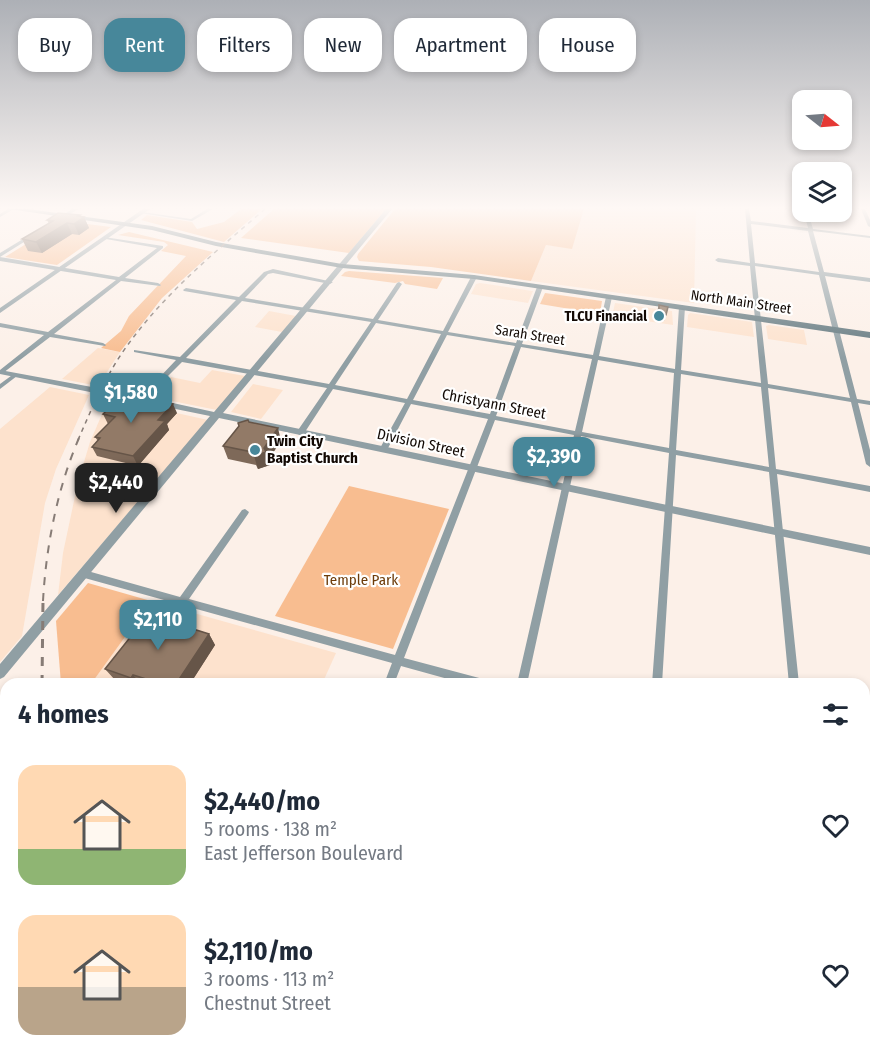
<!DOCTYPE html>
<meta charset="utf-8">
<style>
body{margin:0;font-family:"Fira Sans Condensed",sans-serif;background:#f2f2f3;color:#1f2937;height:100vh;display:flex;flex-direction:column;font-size:22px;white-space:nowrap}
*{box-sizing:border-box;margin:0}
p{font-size:20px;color:#747a83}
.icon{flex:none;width:33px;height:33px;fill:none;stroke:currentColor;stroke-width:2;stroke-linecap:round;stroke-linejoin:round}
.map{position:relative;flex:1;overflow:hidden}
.side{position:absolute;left:0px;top:678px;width:870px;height:384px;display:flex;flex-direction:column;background:#fff;border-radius:18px 18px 0 0;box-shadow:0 3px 9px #0003}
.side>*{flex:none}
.banner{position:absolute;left:18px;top:18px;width:834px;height:54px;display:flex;gap:12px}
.needle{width:39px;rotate:107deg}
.controls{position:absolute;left:792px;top:90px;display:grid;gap:12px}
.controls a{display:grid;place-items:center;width:60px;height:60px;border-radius:12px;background:#fff;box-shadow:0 3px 9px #0003;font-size:30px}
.price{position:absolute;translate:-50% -51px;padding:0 14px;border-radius:12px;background:#47879a;color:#fff;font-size:20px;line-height:39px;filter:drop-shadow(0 2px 3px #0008)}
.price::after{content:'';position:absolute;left:50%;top:36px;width:18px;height:14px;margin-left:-9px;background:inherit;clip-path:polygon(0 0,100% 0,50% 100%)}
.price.selected{background:#222;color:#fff}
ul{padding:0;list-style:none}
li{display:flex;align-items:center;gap:18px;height:150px;padding:0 18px}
li span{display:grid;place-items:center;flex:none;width:168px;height:120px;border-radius:18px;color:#555}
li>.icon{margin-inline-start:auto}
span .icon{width:72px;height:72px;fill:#fffc;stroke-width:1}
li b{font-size:26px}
h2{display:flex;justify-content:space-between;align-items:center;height:72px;padding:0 18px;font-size:26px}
.chip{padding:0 21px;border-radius:18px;background:#fff;box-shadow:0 3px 9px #0003;font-size:21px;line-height:54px}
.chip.selected{background:#47879a;color:#fff}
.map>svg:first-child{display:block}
</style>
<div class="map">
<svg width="870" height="1062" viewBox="0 0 870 1062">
<rect width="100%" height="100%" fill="#fcf0e8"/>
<g fill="#fde2cd">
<path d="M584,209H696L694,303L531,281L546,245L572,248Z"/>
<path d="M480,283L532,291H533L528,303L471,294L476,284Z"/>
<path d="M615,303L672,311L673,325L612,316Z"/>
<path d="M269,311L296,316L282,332L255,327Z"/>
<path d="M690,313L752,322L754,337L687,327L688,315Z"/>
<path d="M769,325L804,330L807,345L768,339L766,326Z"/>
<path d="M98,348L120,352L98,386L62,379Z"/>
<path d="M212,370L245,376L217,410L152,397L171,377L200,383Z"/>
<path d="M253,384L283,390L261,419L231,412Z"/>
<path d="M50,387L89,395L56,469L45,503L22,636L0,662V429Z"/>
<path d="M109,398L208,420L58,595L63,553L78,482L90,442Z"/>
<path d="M151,601L336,653L322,684H91Z"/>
<path d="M167,1056H465L466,1062H169Z"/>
</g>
<g fill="#f8bd90">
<path d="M241,209H262L224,242L141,220L147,215L192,222L197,229L224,222Z"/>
<path d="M274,209H386L349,253L241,238Z"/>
<path d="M395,209H584L572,249L546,245L531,281L431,267L359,261L357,257L358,254Z"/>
<path d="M63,221L111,227L57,265L5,257Z"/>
<path d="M129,232L213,252L162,298L120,352L101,348L121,331L129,316L186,256L161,251L168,245L164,242L118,235Z"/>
<path d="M349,271L443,278L437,289L405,284L403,281L395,283L341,276L345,272Z"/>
<path d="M545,293L602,301L600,314L540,304Z"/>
<path d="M349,486L449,509L393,649L275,616Z"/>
<path d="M88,583L151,601L91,684H61L56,621Z"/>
</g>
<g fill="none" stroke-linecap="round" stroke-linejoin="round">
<g fill="#909fa4" fill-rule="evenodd">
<path d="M8,209H14L0,217V214Z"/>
<path d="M72,209H78L61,220L57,219Z"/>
<path d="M207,209H213L192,221L140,213L142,212L191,219Z"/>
<path d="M745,209H749L751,221L808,228L804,212H808L813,229L870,236V238L813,231L824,272L870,278V282L825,276L857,399L870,401V405L858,403L870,450V467L866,464L851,402L768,388L776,469L870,486V492L777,474L799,684H789L769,472L676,455L662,684H652L669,453L581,436L527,684H517L574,435L495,420L404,658L483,679L487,681L488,684H466L401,666L394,684H384L392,663L81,577L80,574L81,571L84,570L180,597L242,510L245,509L249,512L248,514L189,599L395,655L488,419L411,404L387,450L383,452L379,450L405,403L333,389L303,435H300L296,433L327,388L182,362L143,401L141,402L138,400L139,399L176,360L134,352V350L180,357L236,300L184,291L183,290L186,288L239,297L264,272L273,269L333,282L330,284L273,273L268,274L245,298L373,319L397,283L399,282L402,284L378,320L443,331L471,277L474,275L477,277L448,332L516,343L537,287L540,285L543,287L522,344L593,355L606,297L609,295L612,297L599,356L675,369L679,307L682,305L685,307L681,370L761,383L750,266L718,262L715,260L718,258L750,263ZM751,224L808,231L819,272L755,263ZM755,266L819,275L850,398L768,384ZM242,301L371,322L329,384L186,358ZM376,323L441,334L407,399L335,385ZM447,335L515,346L490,414L413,400ZM521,347L592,359L575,431L496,416ZM598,360L674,373L669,448L582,432ZM681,374L761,387L769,467L676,450Z"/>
<path d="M861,209H865L870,220V227L868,226Z"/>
<path d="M28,236L32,237L0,257V253Z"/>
<path d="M104,237L163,246V248L125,278L158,283L161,285L160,286L121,281L54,334L103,343L106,345L105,346L50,337L3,373L0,374V370L44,335L0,327V323L48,332L116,280L0,261V257L119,277L157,248L106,239H104Z"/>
<path d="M15,373L18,375L17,376L0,389V384Z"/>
<path d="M864,767L870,769V781L864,779Z"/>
<path d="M864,947L870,949V963L864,961Z"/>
<path d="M474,1056H488L489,1062H475Z"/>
<path d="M788,1056H814L816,1057L818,1062H792L790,1061Z"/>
<path d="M819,1056H833L834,1062H820Z"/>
</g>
<g fill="#909fa4" fill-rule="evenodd">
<path d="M143,209H150L0,313V308Z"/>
<path d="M386,209H392L223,413L870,547V555L219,418L4,677L0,679V664L210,416L156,405V401L159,400L214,412Z"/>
<path d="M0,370L135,395L139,398L135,401L0,374Z"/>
</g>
<path fill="#61777e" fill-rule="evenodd" d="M9,209H28L152,226L216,242L342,264L474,275L870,332V338L474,279L342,268L216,246L152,230Z"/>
<path stroke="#877c76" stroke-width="1.5" stroke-dasharray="4.5 4.5" stroke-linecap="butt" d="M78,440C91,410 104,380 122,353C161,296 213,254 265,209"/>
<path stroke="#877c76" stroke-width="2" stroke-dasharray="8 8" stroke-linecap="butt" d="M43,601C46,547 57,489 79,438"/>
<path stroke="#877c76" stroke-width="3" stroke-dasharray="9 9" stroke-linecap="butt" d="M42,684L43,600"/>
<g stroke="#877c76" stroke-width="4" stroke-dasharray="12 12" stroke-linecap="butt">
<path d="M133,1056L135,1062"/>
<path d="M143,1056L146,1062"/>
</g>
</g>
<g fill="#7e6959">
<path d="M81,217H84L89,228L79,235L72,234L42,253L28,251L22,239L49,224L47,220Z"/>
<path d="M659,305L668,307L664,321L657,320V311Z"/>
<path d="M177,413L167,424L169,430L138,466L97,456L92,447L98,441L95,437L108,424L103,414Z"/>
<path d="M249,422L281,441L268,460L270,465L258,469L256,465L228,459L223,446Z"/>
<path d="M174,618L178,624L209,634L215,645L190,684H127L115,680L105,669Z"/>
</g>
<g fill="#665548">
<path d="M80,215L82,218L84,217L89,228L79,235L74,224L78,216Z"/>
<path d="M67,223L72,234L42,253L36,242Z"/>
<path d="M173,404L177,413L167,424L169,430L138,466L133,456L158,420Z"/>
<path d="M278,428L281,441L268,460L270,465L258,469L254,456L264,448Z"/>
<path d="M174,618L181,629L171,622Z"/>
<path d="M209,634L215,645L190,684H176Z"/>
<path d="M133,675L141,684H136L131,678Z"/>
</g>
<g fill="#927a67" stroke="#665548" stroke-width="1.5">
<path d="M58,213L80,215L78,216L84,217L74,224L67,223L36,242L22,239L53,221L47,220Z"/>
<path d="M659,305L668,307L666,315L659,314Z"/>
<path d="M124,394L173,404L158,420L165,421L133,456L92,447L100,438L95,437L115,417L103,414Z"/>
<path d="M248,420L249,422L278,428L264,448L266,452L254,456L252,452L223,446L239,426L238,423Z"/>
<path d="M151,611L174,618L171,622L209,634L176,684H162L133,675L131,678L105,669Z"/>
<path d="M296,1056H387L386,1062H295Z"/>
</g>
<linearGradient id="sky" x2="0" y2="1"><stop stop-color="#adb0b6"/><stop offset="0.58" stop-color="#fef8f5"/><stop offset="1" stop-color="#fef8f5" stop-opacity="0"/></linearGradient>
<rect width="870" height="358" fill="url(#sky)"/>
<g fill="#47879a" stroke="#fff" stroke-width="2">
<circle cx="659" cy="316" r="6"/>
<circle cx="255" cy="450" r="6"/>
</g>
<g text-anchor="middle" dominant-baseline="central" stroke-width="4.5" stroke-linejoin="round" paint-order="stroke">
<g font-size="14" fill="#120904" stroke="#fff">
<text transform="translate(741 302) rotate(8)">North Main Street</text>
<text transform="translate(530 335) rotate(9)">Sarah Street</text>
</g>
<g font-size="14" font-weight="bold" fill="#120904" stroke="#fff" text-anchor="end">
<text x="647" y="316">TLCU Financial</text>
</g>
<g font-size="15" fill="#120904" stroke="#fff">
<text transform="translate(494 404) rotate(11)">Christyann Street</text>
<text transform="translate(421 443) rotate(12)">Division Street</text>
</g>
<g font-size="15" font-weight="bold" fill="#120904" stroke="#fff" text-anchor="start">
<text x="267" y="441">Twin City<tspan x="267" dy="17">Baptist Church</tspan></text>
</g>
<g font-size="15" fill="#6d3c0a" stroke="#fff">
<text x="361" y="580">Temple Park</text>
</g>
</g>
</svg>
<div class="controls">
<a><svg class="needle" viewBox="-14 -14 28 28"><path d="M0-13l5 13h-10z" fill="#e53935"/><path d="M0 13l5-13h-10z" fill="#747a83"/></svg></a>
<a><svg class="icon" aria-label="layers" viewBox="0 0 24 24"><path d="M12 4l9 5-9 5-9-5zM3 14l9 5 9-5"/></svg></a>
</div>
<b class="price" style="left:131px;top:424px">$1,580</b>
<b class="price" style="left:554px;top:488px">$2,390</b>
<b class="price selected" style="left:116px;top:514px">$2,440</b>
<b class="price" style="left:158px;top:651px">$2,110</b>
<div class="banner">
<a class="chip">Buy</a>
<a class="chip selected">Rent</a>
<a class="chip">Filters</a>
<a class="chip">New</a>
<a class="chip">Apartment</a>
<a class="chip">House</a>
</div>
<section class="side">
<h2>4 homes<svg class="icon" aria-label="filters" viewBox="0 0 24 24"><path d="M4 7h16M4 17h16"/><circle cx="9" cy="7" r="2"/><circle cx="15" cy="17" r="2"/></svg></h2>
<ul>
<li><span style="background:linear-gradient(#ffd9b3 70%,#8fb573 0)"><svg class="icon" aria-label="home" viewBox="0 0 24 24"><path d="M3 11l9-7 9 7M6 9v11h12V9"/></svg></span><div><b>$2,440/mo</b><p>5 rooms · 138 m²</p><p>East Jefferson Boulevard</p></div><svg class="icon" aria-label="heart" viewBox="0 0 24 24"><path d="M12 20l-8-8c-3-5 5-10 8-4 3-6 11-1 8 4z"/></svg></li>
<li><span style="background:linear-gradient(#ffd9b3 60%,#b9a48a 0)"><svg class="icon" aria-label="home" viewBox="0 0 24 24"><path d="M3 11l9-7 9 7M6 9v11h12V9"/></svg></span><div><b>$2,110/mo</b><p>3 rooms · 113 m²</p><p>Chestnut Street</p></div><svg class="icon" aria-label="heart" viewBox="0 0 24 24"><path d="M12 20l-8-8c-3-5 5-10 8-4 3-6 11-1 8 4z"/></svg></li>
</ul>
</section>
</div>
